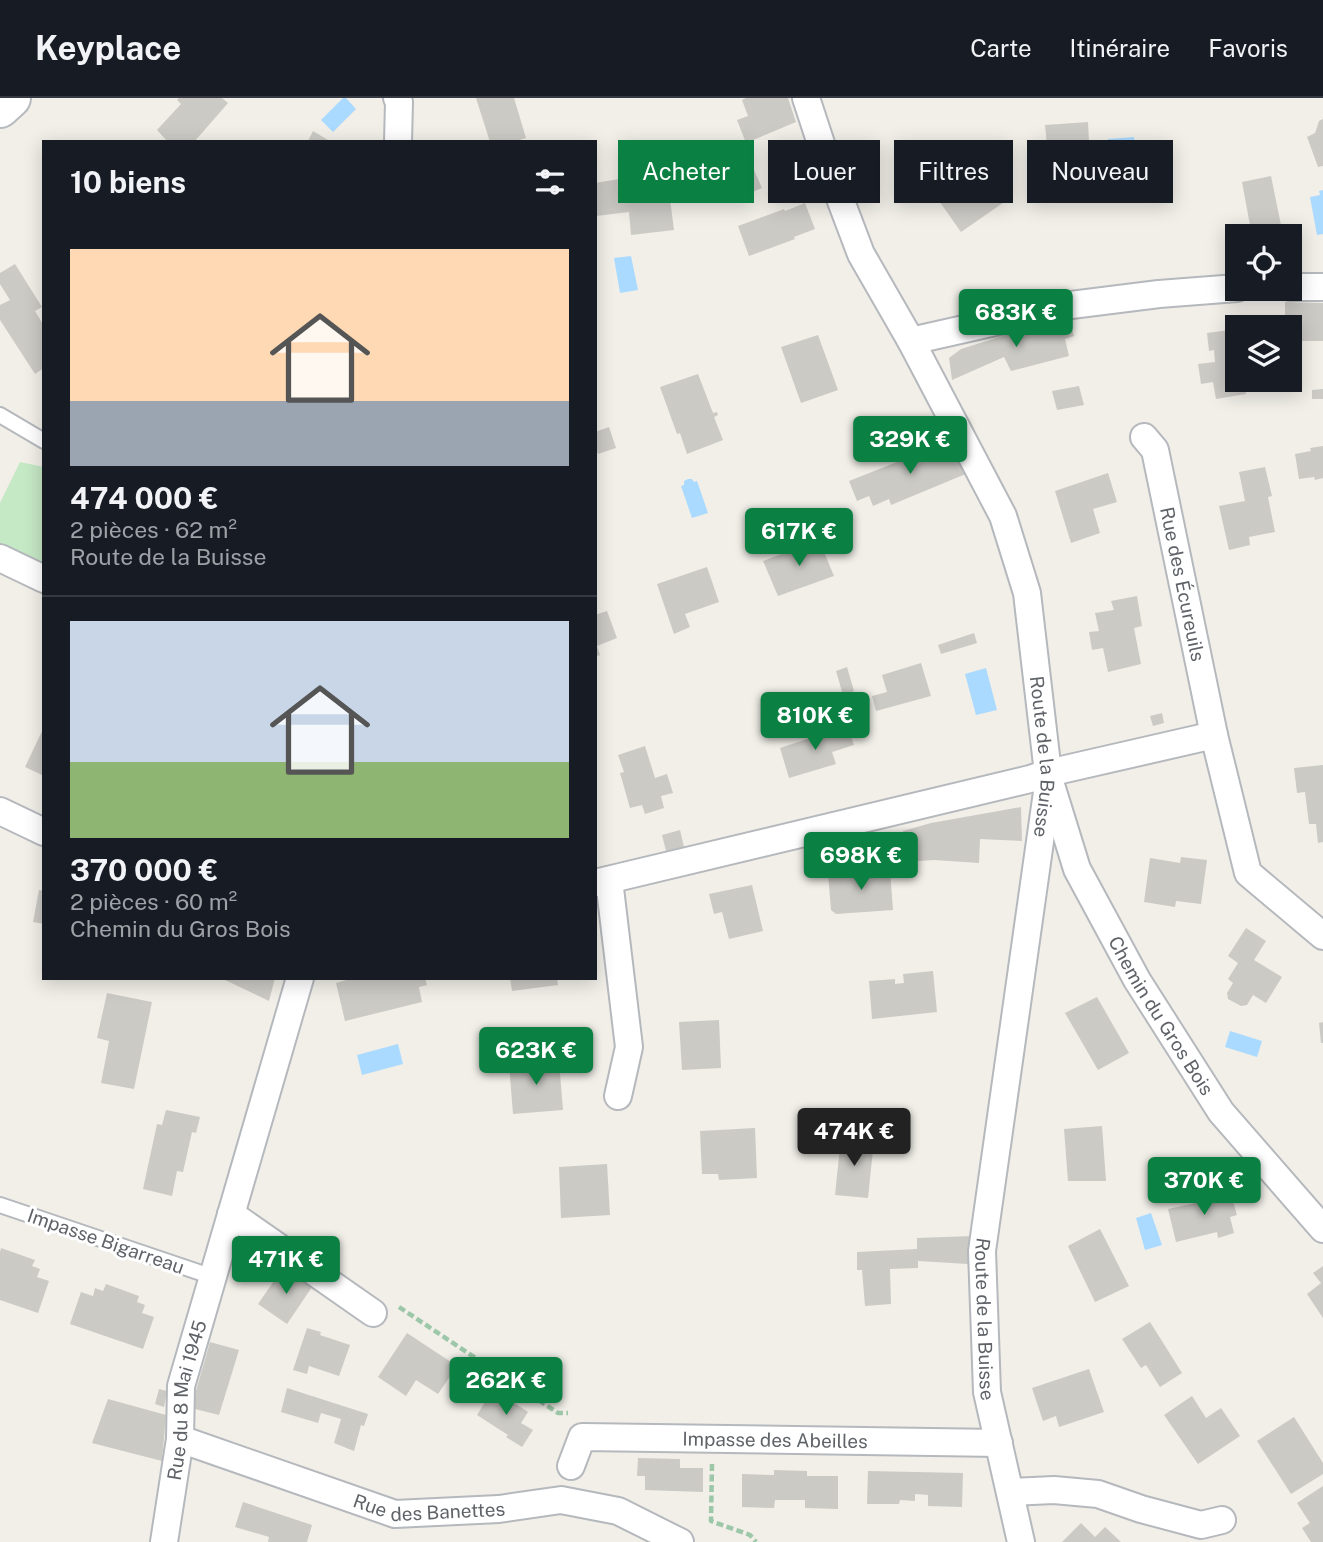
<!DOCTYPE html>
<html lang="fr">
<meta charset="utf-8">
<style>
body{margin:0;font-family:"Public Sans",sans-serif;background:#242831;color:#f1f3f6;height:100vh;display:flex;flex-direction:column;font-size:26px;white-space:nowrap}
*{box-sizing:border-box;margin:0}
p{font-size:23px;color:#9ea1a6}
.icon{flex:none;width:38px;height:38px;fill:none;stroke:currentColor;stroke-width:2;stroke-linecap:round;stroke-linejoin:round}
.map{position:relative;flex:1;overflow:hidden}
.details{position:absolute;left:42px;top:42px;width:555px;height:840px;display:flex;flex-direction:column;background:#171b24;border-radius:0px;box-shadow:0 4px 18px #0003}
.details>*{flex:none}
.top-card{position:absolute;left:618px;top:42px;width:600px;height:63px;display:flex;gap:14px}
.tools{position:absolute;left:1225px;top:126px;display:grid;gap:14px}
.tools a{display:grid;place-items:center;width:77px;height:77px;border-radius:0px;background:#171b24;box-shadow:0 4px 18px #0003;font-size:35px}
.price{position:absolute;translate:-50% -60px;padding:0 16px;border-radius:7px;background:#0b8043;color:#fff;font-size:23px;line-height:46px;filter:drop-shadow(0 2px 4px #0008)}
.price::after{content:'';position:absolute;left:50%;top:42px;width:21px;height:16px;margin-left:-10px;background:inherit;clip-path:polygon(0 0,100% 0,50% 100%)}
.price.current{background:#222;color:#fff}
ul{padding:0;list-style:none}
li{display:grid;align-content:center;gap:14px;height:371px;padding:0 28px}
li+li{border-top:2px solid #363941}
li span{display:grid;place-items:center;height:217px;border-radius:0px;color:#555}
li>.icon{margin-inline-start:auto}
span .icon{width:126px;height:126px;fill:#fffc;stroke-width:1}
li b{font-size:30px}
h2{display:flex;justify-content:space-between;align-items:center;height:84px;padding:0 28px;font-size:30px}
.chip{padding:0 24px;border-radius:0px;background:#171b24;box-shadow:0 4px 18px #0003;font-size:24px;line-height:63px}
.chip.current{background:#0b8043;color:#fff}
header{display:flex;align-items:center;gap:42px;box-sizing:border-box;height:98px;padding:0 35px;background:#171b24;border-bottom:2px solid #363941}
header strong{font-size:33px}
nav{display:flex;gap:38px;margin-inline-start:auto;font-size:24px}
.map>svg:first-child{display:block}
</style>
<header>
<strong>Keyplace</strong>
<nav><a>Carte</a><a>Itinéraire</a><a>Favoris</a></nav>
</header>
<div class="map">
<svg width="1323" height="1444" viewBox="0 0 1323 1444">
<rect width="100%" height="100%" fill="#f1efe8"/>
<path fill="#c5e8c5" d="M20,364L44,369V469L0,448V405Z"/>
<g fill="#aadaff">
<path d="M343,0H346L356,11L333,34L321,22Z"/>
<path d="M1134,39L1137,68L1111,70L1108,41Z"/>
<path d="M1323,92V136L1317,137L1310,99L1320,97L1319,93Z"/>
<path d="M631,158L638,192L620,195L614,160Z"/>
<path d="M688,381H692L694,384L697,383L708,415L692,420L681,388L684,387V383Z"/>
<path d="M986,570L997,612L976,617L965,576Z"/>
<path d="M1230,933L1262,943L1257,959L1225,949Z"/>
<path d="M398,946L403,966L362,977L357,957Z"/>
<path d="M1151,1115L1162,1147L1145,1152L1136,1120Z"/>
</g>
<g fill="#cccac5">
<path d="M179,0H222L228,5L194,44H168L157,32L181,6L177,2Z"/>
<path d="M476,0H514L526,40L513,44H490Z"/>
<path d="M746,0H788L796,24L746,45L737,22L748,18L742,2Z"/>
<path d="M1323,21V68L1318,69L1307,39L1315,35L1319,23Z"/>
<path d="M1088,24L1089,44L1047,48L1045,27Z"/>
<path d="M313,33L328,42L327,44L308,43Z"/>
<path d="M980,54L1010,100L961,134L937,100L952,90L945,80Z"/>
<path d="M662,56L688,76L670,101L674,132L631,137L629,114L596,118L595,85L625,80L626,83L647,80L646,77Z"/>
<path d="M754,72L762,90L729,104L721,86Z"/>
<path d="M1271,78L1282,132L1252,138L1242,84Z"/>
<path d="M805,105L815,131L794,139L795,141L749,158L738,128L784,111L785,113Z"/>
<path d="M15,166L42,209L35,213L44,228V270L35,276L0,222V207L10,202L0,186V175Z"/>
<path d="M1285,204L1323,205V243H1293L1294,224L1285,223Z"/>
<path d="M1069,221L1074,238L1065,241L1069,258L1011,273L1004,259L952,282L949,260L961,251L1009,236Z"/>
<path d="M1237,231V282H1244L1246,296L1216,301L1213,284L1201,286L1198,266L1215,264L1214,252L1209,253L1207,235Z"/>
<path d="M818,237L838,292L801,305L781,249Z"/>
<path d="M698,276L713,315L717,314L718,317L714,319L723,342L687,356L680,335L677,336L660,289Z"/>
<path d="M1079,288L1084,307L1057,312L1052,293Z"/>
<path d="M1323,291V301H1312V292Z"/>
<path d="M609,329L616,350L598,356L595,346V334Z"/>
<path d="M950,343L968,375L891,407L889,401L873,408L869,398L857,403L849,383Z"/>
<path d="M1323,348V380L1315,382L1314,379L1299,381L1295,356L1311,353L1310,350Z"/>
<path d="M1265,369L1272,398L1268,399L1275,434L1249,439L1250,447L1229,452L1219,408L1245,403L1239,374Z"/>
<path d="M1108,375L1117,404L1093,411L1100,435L1071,445L1055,393Z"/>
<path d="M819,442L834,478L778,498L763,463Z"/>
<path d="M707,469L719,504L685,516L690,529L674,536L657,486Z"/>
<path d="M1137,498L1142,528L1134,530L1141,566L1108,574L1103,550L1092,552L1089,534L1099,533L1095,515L1114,512L1111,503Z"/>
<path d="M607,513L617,540L597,548L600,557L595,559V517Z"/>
<path d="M974,535L977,545L941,556L938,547Z"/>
<path d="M921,565L931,598L876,613L872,598L887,594L882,577Z"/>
<path d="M847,569L854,593L843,597L836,573Z"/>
<path d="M1162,615L1164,625L1153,628L1150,618Z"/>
<path d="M847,628L854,647L832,654L836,666L789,680L780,650Z"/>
<path d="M44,629V678L25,669Z"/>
<path d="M645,648L655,680L667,676L673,695L661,698L664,710L645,716L642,707L630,710L620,675L624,674L618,657Z"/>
<path d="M1323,667V744L1318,745L1316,726H1309L1305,694L1297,695L1294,670Z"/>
<path d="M1021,709L1022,743L980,741L979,765L934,762L905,764L903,733L931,725Z"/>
<path d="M680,732L684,749L666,753L662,737Z"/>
<path d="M1181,759L1207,762L1201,806L1176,803L1175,809L1144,804L1150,760L1180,765Z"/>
<path d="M890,772L893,812L836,816L831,812L828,776Z"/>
<path d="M752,787L763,833L729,841L722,814L714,816L709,796Z"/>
<path d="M39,792L44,793V826L33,824Z"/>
<path d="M1246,830L1266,843L1254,862L1282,879L1266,905L1253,897L1247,907L1241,908L1228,901L1227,895L1233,885L1228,881L1238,865L1228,858Z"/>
<path d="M933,873L937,914L872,921L869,883L895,881V886L904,885L903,876Z"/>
<path d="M221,880H275L269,903Z"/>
<path d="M353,880H425L427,887L419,889L422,904L345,923L336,885Z"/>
<path d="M510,880H557L558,887L512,893Z"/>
<path d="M107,895L152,904L134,991L101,985L109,943L97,940Z"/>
<path d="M1097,899L1129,955L1098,972L1065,915Z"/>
<path d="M719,922L721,970L682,972L679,924Z"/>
<path d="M1323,924V945H1321L1319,925Z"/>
<path d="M559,963L563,1012L513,1016L509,966Z"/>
<path d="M166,1012L200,1019L196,1035L192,1034L183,1074L177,1073L172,1098L143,1091L157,1026L162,1027Z"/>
<path d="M1102,1028L1106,1083H1068L1064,1031Z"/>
<path d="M755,1030L757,1080L719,1082L718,1076H702L700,1033Z"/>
<path d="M841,1039L874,1042L868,1100L835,1097Z"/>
<path d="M607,1066L610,1117L561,1120L559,1069Z"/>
<path d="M1229,1090L1237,1117L1230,1119L1234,1135L1218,1140L1217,1134L1176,1144L1168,1111L1209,1102L1207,1096Z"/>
<path d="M1100,1131L1129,1188L1095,1204L1068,1148Z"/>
<path d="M972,1138L968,1166L918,1163V1170L890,1171L891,1206L865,1208L862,1172H857V1154L917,1151V1140Z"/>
<path d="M1,1150L35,1162L32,1168L40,1171L37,1179L49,1183L38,1215L0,1202V1154Z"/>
<path d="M1323,1168V1220L1307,1196L1321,1185L1313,1175Z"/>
<path d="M292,1171L314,1186L287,1226L258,1206L278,1177L284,1182Z"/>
<path d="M106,1186L139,1198L137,1204L145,1207L142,1215L154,1219L143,1251L70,1226L81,1194L93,1198L95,1190L103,1193Z"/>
<path d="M1150,1224L1182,1275L1160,1289L1146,1267L1141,1270L1122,1241Z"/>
<path d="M307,1230L321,1234L320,1237L350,1247L339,1278L309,1268L307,1276L293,1272Z"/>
<path d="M407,1235L457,1268L438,1296L416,1282L406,1298L378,1279Z"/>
<path d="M210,1244L239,1252L219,1317L191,1310Z"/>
<path d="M1089,1271L1104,1314L1059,1329L1056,1318L1043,1323L1032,1290Z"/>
<path d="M287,1290L368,1316L364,1328L361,1327L354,1353L334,1345L341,1321L321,1315L318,1325L281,1314Z"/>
<path d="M159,1291L167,1293L164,1309L155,1306Z"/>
<path d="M493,1291L528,1314L521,1325L533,1332L522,1349L506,1339L508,1337L477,1317Z"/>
<path d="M1192,1298L1206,1320L1221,1310L1240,1338L1198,1366L1164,1317Z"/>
<path d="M108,1301L166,1317L162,1363L92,1345Z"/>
<path d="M1294,1319L1323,1365V1376L1291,1396L1257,1343Z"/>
<path d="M638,1360L680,1361V1370H703V1394L645,1392V1378H637Z"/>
<path d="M774,1372L807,1373V1378H838V1411L805,1410V1402H775L774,1410L742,1409V1376L774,1377Z"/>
<path d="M868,1373L963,1375L962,1409L928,1408V1397L915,1396V1403L900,1402L899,1406H867Z"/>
<path d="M1323,1388V1444H1311L1302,1430L1310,1425L1297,1405Z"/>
<path d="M243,1404L312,1427L307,1444H268L269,1439L235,1429Z"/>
<path d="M1081,1425L1095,1439L1105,1429L1121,1444H1062Z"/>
</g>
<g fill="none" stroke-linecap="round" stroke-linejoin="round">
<g stroke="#b5b8bc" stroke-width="18">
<g id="service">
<path d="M0,317L44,343"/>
<path d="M0,1107L213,1179"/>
</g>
</g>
<g stroke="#b5b8bc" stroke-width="30">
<g id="minor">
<path d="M397,0L399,4L398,44"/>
<path id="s1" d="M806,0L833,82L861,156L911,243L1003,418L1027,495L1048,675L1047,694L982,1153L987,1294L1021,1444"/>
<path d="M1290,189H1323"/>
<path d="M911,243L1071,207L1159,196L1237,190"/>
<path id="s2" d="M1144,339L1155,352L1214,637"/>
<path d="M0,460L44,481"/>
<path id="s3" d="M1051,687L1077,771L1137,882L1221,1014L1323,1131"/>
<path d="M0,713L44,734"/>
<path d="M609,782L629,949L618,998"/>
<path d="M595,785L1030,681L1048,675L1214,637L1248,775L1323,838"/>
<path d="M231,1116L373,1215"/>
<path id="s4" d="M180,1341L395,1416L499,1411L561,1402L618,1413L680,1444"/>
<path id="s5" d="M571,1368L582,1339L999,1345"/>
<path d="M1010,1394L1054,1392L1098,1396L1141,1411L1201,1427L1222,1422"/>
<path id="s6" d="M164,1444L180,1341L181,1288L300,880"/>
</g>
</g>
<g stroke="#b6babf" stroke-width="42">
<path id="secondary" d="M0,10L11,0"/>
</g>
<g stroke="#9cc7a9" stroke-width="4.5" stroke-dasharray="7 3.5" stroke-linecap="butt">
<path d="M399,1209L558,1315H568"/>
<path d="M712,1366L711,1423L750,1437L756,1444"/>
</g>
<use href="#service" stroke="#fff" stroke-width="14"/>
<use href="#minor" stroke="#fff" stroke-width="26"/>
<use href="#secondary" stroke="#fff" stroke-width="38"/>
</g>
<g text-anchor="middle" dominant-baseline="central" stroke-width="6" stroke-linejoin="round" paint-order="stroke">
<g font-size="19" fill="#5f6368" stroke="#fff">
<text stroke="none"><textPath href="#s2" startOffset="154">Rue des Écureuils</textPath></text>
<text stroke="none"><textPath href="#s1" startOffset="709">Route de la Buisse</textPath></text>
<text stroke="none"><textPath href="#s3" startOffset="257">Chemin du Gros Bois</textPath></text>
<text transform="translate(106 1143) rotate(19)">Impasse Bigarreau</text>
<text stroke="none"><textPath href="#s1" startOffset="1276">Route de la Buisse</textPath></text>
<text stroke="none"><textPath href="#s6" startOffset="144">Rue du 8 Mai 1945</textPath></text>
<text stroke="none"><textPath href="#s5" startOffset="224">Impasse des Abeilles</textPath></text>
<text stroke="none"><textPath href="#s4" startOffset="261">Rue des Banettes</textPath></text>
</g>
</g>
</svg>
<div class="tools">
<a><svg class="icon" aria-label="locate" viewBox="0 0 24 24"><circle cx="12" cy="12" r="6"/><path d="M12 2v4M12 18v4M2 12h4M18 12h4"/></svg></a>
<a><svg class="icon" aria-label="layers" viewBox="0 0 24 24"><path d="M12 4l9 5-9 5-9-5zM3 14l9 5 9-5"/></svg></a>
</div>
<b class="price" style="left:1016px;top:251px">683K €</b>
<b class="price" style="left:910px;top:378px">329K €</b>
<b class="price" style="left:799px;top:470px">617K €</b>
<b class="price" style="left:815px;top:654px">810K €</b>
<b class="price" style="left:861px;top:794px">698K €</b>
<b class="price" style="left:536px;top:989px">623K €</b>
<b class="price current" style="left:854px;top:1070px">474K €</b>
<b class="price" style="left:1204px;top:1119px">370K €</b>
<b class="price" style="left:286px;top:1198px">471K €</b>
<b class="price" style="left:506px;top:1319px">262K €</b>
<div class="top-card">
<a class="chip current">Acheter</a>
<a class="chip">Louer</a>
<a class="chip">Filtres</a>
<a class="chip">Nouveau</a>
</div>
<section class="details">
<h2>10 biens<svg class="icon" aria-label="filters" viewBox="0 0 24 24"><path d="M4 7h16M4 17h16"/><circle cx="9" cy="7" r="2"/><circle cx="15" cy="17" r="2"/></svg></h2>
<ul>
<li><span style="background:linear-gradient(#ffd9b3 70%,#9aa5b1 0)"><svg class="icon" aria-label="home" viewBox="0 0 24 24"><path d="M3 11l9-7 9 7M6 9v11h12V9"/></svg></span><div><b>474 000 €</b><p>2 pièces · 62 m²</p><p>Route de la Buisse</p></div></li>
<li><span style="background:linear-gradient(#c9d6e8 65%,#8fb573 0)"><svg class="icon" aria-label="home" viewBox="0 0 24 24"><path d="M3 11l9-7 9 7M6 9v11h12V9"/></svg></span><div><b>370 000 €</b><p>2 pièces · 60 m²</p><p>Chemin du Gros Bois</p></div></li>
</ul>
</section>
</div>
